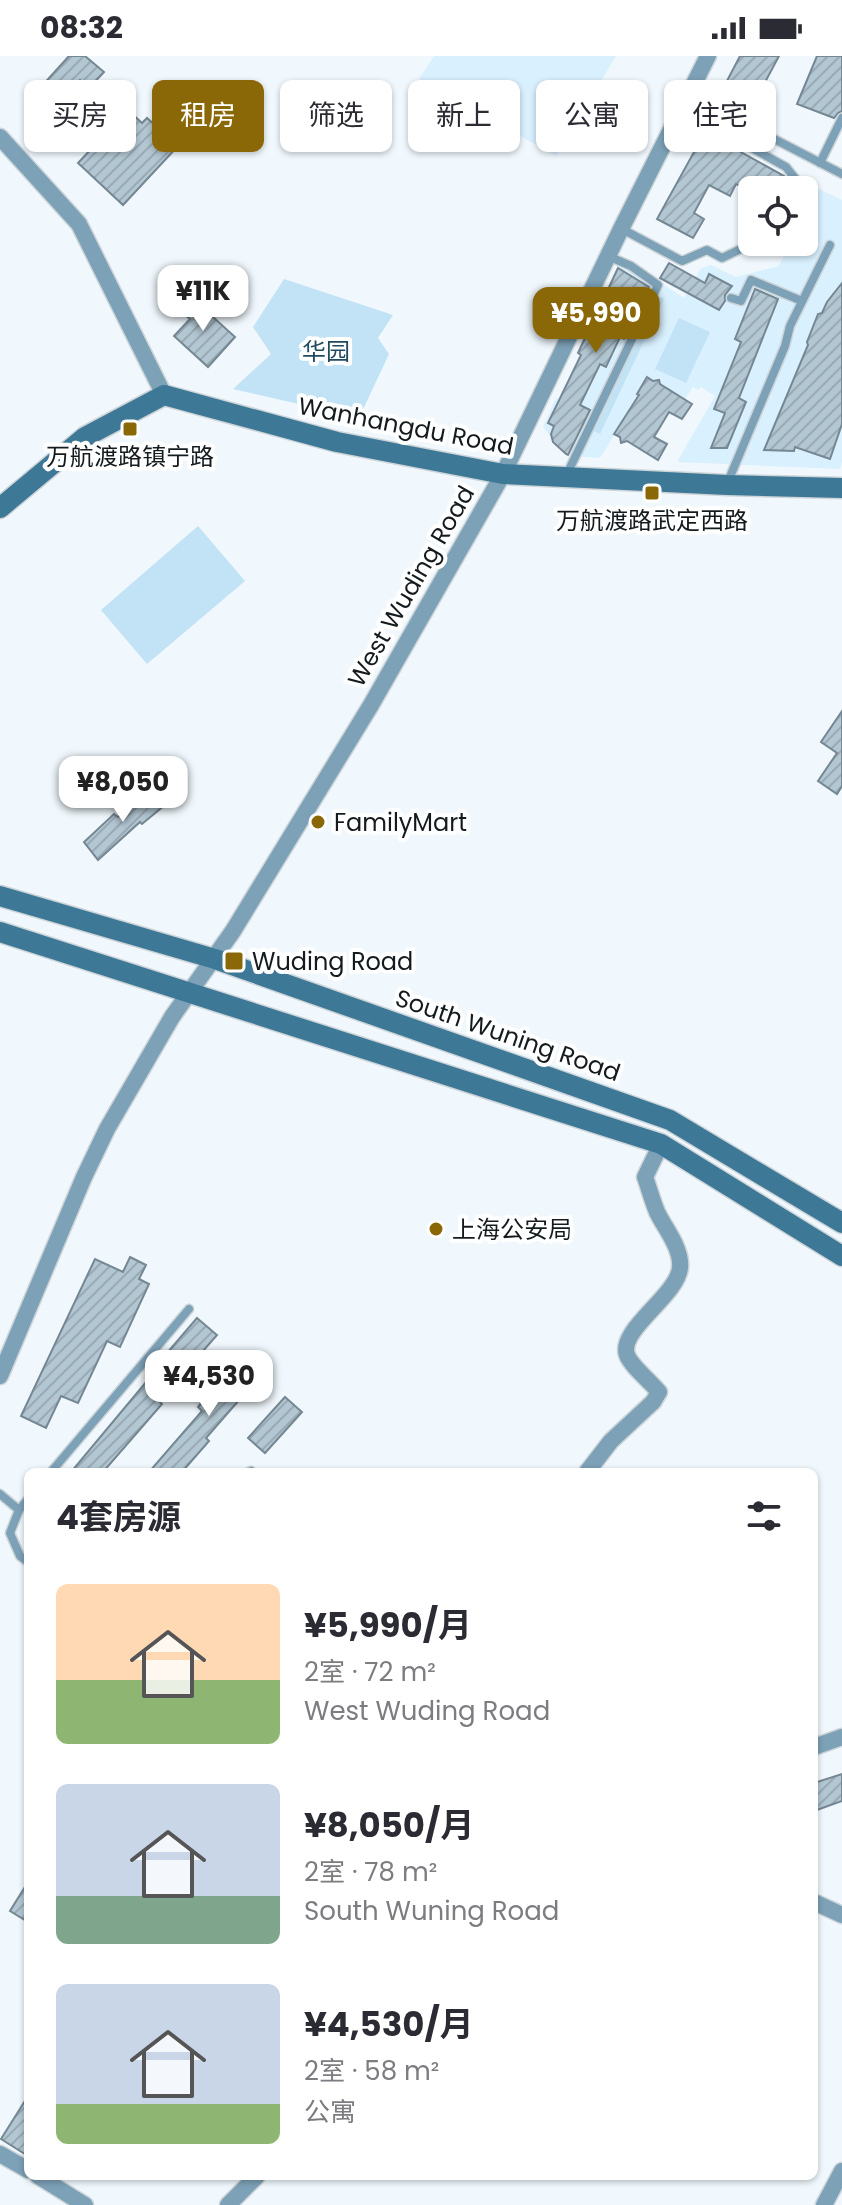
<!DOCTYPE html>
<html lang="zh">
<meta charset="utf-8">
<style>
body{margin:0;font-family:Poppins,"Noto Sans SC",sans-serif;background:#f7f7f7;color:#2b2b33;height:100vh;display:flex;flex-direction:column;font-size:30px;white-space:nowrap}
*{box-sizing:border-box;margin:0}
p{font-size:26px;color:#7c7c81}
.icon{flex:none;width:44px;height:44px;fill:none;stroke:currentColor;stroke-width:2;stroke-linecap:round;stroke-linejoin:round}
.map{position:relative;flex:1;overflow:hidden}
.side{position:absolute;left:24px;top:1412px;width:794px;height:712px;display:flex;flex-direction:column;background:#fff;border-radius:12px;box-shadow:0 2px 6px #0004}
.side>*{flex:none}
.banner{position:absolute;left:24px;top:24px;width:794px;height:72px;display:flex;gap:16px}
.tools{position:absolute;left:738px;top:120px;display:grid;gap:16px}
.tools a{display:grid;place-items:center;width:80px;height:80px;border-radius:12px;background:#fff;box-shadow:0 2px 6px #0004;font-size:40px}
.price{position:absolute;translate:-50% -68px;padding:0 18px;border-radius:16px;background:#fff;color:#222;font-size:26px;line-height:52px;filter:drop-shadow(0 2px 4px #0008)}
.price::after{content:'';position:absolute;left:50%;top:48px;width:24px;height:18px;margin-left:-12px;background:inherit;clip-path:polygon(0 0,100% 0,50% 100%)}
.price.active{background:#8b6807;color:#fff}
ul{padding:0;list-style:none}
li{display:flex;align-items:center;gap:24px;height:200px;padding:0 32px}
li span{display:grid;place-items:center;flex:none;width:224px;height:160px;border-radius:12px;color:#555}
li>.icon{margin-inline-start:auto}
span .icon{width:96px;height:96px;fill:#fffc;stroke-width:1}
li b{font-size:34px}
h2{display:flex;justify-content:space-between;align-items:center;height:96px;padding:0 32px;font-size:34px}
.chip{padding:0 28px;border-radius:12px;background:#fff;box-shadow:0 2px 6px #0004;font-size:28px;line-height:72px}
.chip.active{background:#8b6807;color:#fff}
.status{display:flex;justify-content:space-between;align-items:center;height:56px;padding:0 40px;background:#fff;direction:ltr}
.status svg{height:22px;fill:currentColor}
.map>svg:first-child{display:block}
</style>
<div class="status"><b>08:32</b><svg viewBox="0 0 49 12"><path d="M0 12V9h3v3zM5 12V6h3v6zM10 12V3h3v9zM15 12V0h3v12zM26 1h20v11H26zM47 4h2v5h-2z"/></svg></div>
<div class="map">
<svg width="842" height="2149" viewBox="0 0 842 2149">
<defs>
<pattern id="building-hatch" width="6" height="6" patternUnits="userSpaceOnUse" patternTransform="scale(2)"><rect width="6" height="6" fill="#b3c7d3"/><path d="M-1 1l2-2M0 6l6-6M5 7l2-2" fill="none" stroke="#99aab5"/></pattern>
</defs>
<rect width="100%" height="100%" fill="#f0f8fd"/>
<g fill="#d9f0fe">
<path d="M434,0H616L556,100L419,23Z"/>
<path d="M815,131L842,144V406L840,413L677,406L715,340L701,331L698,334L693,331L685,343L692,348L682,363L668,356L654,380L667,388L658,404L627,385L620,384V381L615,378L600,402L572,400L561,395L543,371L556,342L560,343L581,299L578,297L623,202L684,242L701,212L711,209L736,221L779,210L790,186H804V155Z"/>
</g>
<g fill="#c2e2f6">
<path d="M284,223L393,259L378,282L389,298L359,362L233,333L271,298L253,271Z"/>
<path d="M658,240L664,243L600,378L594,375Z"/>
<path d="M679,262L710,276L686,327L655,313Z"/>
<path d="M198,470L245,525L147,608L101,554Z"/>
</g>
<g fill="url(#building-hatch)" stroke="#748793" stroke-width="2">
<path d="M69,0H85L104,16L89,32L80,24L63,43L74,53L50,78L30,60L38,51L30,43Z"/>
<path d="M740,0H779L748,58L718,42Z"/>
<path d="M817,0H842V55L838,57L834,62L797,48Z"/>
<path d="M128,54L142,67L147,62L178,90L123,149L78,107Z"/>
<path d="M705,76L784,120L777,134H748L736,128L730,140L709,129L694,157L704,163L693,182L657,163Z"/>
<path d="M669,207L705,227L709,218L732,230L725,239V245L719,254L660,222Z"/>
<path d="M618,212L649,231L624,283L620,281L606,311L600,308L580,349L590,354L568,399L566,398L553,386L551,378L554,370L548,367L581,299L578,297Z"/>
<path d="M842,227V368L830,403L795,391L794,395L764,394L808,289L807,286L818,258L822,257L827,246Z"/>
<path d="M755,233L778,243L739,342L746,346L727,392H711L725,357L714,353L741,286L735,283Z"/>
<path d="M191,241L235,281L208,311L174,280L190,263L179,254Z"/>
<path d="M647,321L653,325L659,324L660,328L692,348L682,363L669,356L654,381L667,388L658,404L627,385L621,387L620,381L614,378L639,339L637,338Z"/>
<path d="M842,655V730L837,738L818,725L837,697L821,686Z"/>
<path d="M148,734L165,749L142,768L140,766L98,804L84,786L114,758L118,761Z"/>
<path d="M130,1201L146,1209L139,1223L149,1228L120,1291L107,1285L78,1347L61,1340L46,1372L21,1360L95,1203L123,1216Z"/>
<path d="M197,1262L217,1279L159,1345L162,1348L103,1416H71L157,1313L155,1311Z"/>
<path d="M240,1301L261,1319L206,1382L209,1385L182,1416H149L202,1355L198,1351Z"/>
<path d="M285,1341L302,1356L265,1397L248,1382Z"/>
<path d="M842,1718V1745L814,1755V1727Z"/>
<path d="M28,1826V1866L10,1855Z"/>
<path d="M28,2040V2100L1,2083Z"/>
</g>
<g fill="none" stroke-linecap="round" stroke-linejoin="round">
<g stroke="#cdd5d9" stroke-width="11">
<g id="lane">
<path d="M689,39L842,118"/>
<path d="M682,53L786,111L798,126L794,134"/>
<path d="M820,107L842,62"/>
<path d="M622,173L682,205L707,194L722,202L755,186"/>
<path d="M731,242L741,245L751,224L802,245"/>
<path d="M566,420L658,229L631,210L608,200"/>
<path d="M727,428L785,290L790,270L830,189"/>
<path d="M51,1416L189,1253"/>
<path d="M249,1416L251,1415"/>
<path d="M0,1438L19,1454"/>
<path d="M28,1443L19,1454L10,1477L20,1500L28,1506"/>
</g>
</g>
<g stroke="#cdd5d9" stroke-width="19">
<g id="street">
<path d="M0,81L79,168L164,339"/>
<path d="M0,1320L84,1121L107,1073L172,961L233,875L371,649L503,418L621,173L708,0"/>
<path d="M587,1416L611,1385L653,1346L659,1336C651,1326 631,1310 627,1299C618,1274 677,1240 680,1212C682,1192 665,1173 657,1156C652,1144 649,1132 645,1121L661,1088"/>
<path d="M814,1691L842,1681"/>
<path d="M814,1846L842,1859"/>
<path d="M0,2098L28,2114"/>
<path d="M38,2120L85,2149"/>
<path d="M228,2149L257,2120"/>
<path d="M824,2149L842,2115"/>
</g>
</g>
<g stroke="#cdd5d9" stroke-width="23">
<g id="secondary">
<path d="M0,452L85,381L164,339L337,386L503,418L727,429L842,432"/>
<path d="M0,840L215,903L670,1064L842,1167"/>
<path d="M0,876L661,1088L842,1200"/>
</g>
</g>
<use href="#lane" stroke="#7da1b7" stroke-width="8"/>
<use href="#street" stroke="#7da1b7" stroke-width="16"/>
<use href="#secondary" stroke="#3e7897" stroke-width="20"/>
</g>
<g fill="#8b6807" stroke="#fff" stroke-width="3">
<rect x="122" y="365" width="16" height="16" rx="4"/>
<rect x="644" y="429" width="16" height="16" rx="4"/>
<circle cx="318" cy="766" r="8"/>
<rect x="224" y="895" width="20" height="20" rx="4"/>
<circle cx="436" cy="1173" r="8"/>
</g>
<g text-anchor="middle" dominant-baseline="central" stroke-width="8" stroke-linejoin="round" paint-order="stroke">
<g font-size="24" fill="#224a5f" stroke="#fff">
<text x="326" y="295">华园</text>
</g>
<g font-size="24" fill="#141b1f" stroke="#fff">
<text transform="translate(406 370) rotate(11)">Wanhangdu Road</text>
<text transform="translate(411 530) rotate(-60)">West Wuding Road</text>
<text transform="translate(508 979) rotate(19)">South Wuning Road</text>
</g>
<g font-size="24" fill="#141b1f" stroke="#fff" text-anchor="start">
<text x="130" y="400" text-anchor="middle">万航渡路镇宁路</text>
<text x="652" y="464" text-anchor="middle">万航渡路武定西路</text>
<text x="334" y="766">FamilyMart</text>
<text x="252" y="905">Wuding Road</text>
<text x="452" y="1173">上海公安局</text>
</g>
</g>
</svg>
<div class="tools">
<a><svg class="icon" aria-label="locate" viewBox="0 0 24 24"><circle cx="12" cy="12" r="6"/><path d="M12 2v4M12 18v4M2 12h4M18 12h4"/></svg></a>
</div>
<b class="price" style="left:203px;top:277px">¥11K</b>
<b class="price active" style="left:596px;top:299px">¥5,990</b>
<b class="price" style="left:123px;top:768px">¥8,050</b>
<b class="price" style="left:209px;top:1362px">¥4,530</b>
<div class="banner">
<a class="chip">买房</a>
<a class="chip active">租房</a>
<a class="chip">筛选</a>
<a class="chip">新上</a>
<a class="chip">公寓</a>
<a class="chip">住宅</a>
</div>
<section class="side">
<h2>4套房源<svg class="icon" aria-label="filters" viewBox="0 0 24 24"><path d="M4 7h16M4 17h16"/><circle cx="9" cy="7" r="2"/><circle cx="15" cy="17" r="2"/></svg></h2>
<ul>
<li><span style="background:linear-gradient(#ffd9b3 60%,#8fb573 0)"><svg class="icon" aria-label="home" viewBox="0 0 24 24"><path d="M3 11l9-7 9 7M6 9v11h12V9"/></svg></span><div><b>¥5,990/月</b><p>2室 · 72 m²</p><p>West Wuding Road</p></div></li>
<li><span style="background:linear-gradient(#c9d6e8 70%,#7fa58c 0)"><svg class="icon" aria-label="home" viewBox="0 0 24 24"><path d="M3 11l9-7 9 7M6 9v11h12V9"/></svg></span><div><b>¥8,050/月</b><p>2室 · 78 m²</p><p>South Wuning Road</p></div></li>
<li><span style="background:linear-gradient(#c9d6e8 75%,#8fb573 0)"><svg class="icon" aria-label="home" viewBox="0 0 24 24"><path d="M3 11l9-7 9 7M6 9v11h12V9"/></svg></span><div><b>¥4,530/月</b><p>2室 · 58 m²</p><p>公寓</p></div></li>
</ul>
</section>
</div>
